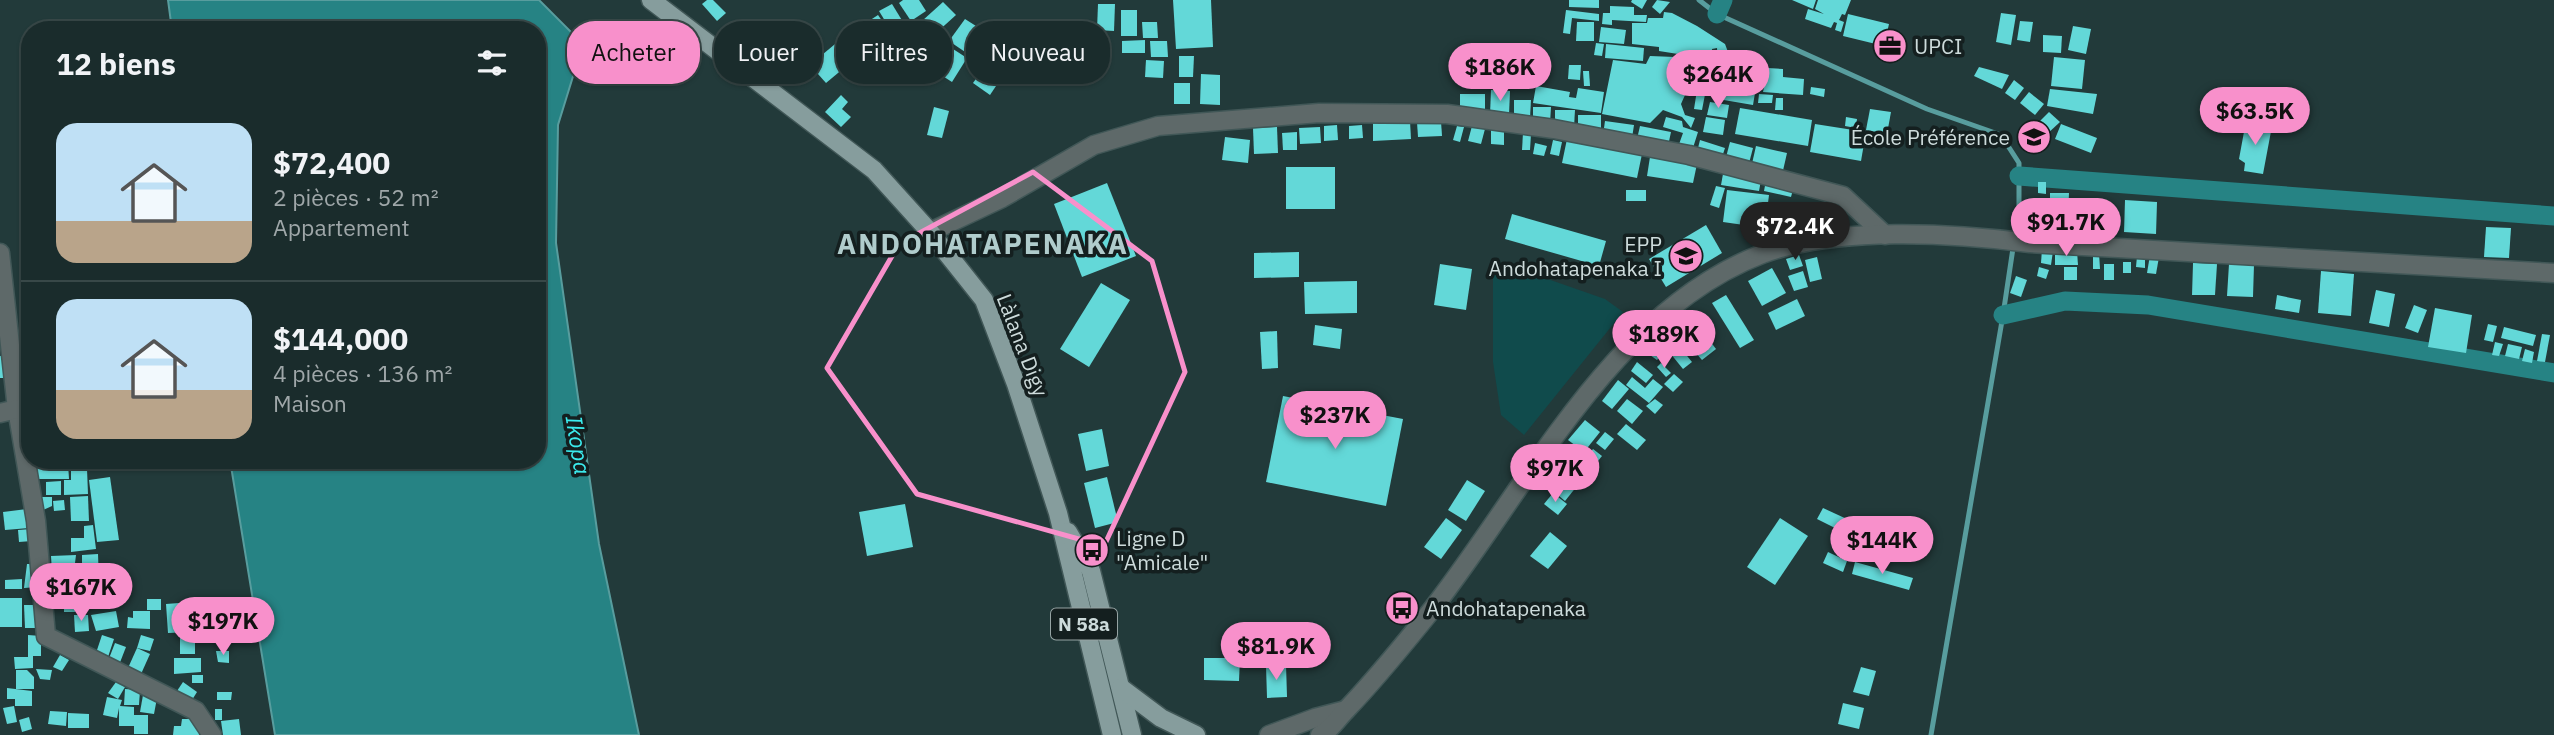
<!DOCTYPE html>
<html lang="fr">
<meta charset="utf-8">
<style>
body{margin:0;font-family:"IBM Plex Sans",sans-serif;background:#233434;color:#f1f3f6;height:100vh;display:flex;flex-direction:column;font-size:26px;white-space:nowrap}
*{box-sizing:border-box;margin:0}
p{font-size:23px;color:#9fa7a9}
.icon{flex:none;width:38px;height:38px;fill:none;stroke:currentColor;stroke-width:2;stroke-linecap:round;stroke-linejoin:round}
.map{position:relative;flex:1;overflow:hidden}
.details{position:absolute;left:21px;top:21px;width:525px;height:448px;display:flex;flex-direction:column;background:#1a2c2c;border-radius:28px;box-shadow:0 2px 5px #0004,0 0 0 2px #384848}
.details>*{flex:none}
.hud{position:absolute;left:567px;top:21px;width:665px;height:63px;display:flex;gap:14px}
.price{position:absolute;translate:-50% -60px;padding:0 16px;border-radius:24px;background:#f890cb;color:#111;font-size:23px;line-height:46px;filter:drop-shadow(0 2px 4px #0008)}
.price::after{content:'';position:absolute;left:50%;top:42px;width:21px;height:16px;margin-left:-10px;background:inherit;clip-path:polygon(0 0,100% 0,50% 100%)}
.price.on{background:#222;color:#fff}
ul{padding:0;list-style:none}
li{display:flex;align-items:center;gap:21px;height:175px;padding:0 35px}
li+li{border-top:2px solid #384848}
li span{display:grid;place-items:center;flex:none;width:196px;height:140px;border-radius:21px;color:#555}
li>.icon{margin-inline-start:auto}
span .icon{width:84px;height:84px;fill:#fffc;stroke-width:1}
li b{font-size:30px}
h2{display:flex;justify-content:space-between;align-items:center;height:84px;padding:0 35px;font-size:30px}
.pill{padding:0 24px;border-radius:28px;background:#1a2c2c;box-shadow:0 2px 5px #0004,0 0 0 2px #384848;font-size:24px;line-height:63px}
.pill.on{background:#f890cb;color:#111}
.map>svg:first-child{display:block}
</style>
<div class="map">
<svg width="2554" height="735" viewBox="0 0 2554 735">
<rect width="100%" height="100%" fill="#223a3a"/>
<path fill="#104b4c" d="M1493,260L1605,299L1623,312L1524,435L1501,415L1493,362Z"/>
<path fill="#268384" stroke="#589d9e" stroke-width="2" d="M168,0H539L583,44L558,125L556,243L599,544L639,735H275L230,460H537V30H172Z"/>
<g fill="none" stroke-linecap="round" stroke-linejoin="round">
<path stroke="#589d9e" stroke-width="5" d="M1699,0L1717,14L1927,109L2001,135L2019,163V208L2003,315L1931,735"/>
<g stroke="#268384" stroke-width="19">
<path d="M1717,14L1723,0"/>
<path d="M2019,176L2554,216"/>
<path d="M2003,315L2065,301L2148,305L2554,373"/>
</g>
</g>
<g fill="#63d8d8">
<path d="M707,0H713L726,13L717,21L702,4Z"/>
<path d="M903,0H919L926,11L911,21L899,3Z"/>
<path d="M1173,0H1211L1213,47L1176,49Z"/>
<path d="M1569,0H1599V8L1569,7Z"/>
<path d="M1632,0H1647L1642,9L1631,2Z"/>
<path d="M1657,0L1670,2L1660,14L1652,7Z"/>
<path d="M1792,0H1816L1813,9Z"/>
<path d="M1818,0H1851L1845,15L1842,14L1839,20L1844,22L1841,32L1835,30L1837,23L1834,22L1831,28L1805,19L1808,9L1824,14L1815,9Z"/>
<path d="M943,2L956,15L935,34L922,21Z"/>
<path d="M892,4L903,22L890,29L879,11Z"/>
<path d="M1098,4H1115L1114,31L1097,30Z"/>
<path d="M1610,6L1634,7V15H1647L1646,22L1612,20V25L1602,24L1603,13H1610Z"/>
<rect x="1121" y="10" width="16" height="26"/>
<path d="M1566,10L1599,14V21L1572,18L1570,34L1563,33Z"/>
<path d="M1664,12L1672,13L1697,26L1725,44L1728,52L1759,69L1753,105L1712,98L1718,69L1717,48L1712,49L1711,76H1701V71H1691L1692,57L1684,56L1683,82L1678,81V54L1659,51V47L1632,44V23H1647L1648,18H1663Z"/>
<path d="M2001,13L2016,15L2011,45L1996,42Z"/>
<path d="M1848,14L1889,24L1884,46L1843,36Z"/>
<path d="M878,15L892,35L866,53L852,32Z"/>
<path d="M965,19L987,33L971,56L949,41Z"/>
<path d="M2020,21L2033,22L2030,42L2017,40Z"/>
<path d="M1142,22H1157L1158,38H1143Z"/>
<path d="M1577,22H1594V41H1576Z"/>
<path d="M2073,26L2091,29L2086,54L2068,50Z"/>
<path d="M1601,27L1626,30L1624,44L1599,42Z"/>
<path d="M847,34L862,53L826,83L810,65Z"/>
<path d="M2043,35L2062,36L2061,53L2043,52Z"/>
<path d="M1145,40V53H1122V41Z"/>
<path d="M1150,41H1167L1168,57H1151Z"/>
<path d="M1596,43L1604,44L1602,56L1594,55Z"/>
<path d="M1606,44L1644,48L1643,61L1605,58Z"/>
<path d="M953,49L967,58L952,82L938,73Z"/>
<path d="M1179,56H1194L1193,77H1179Z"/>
<path d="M1650,56L1675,57V84L1685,95L1681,104L1685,115L1695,118L1691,128L1682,117L1663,110L1650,123L1602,114L1613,60L1646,64Z"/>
<path d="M2054,57L2085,60L2082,89L2051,86Z"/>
<path d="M1146,60L1164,61L1163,78L1145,77Z"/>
<path d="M1569,65H1581L1580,80L1568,79Z"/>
<path d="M985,66L1002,77L990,95L973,83Z"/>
<path d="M1979,67L2009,75L2002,89L1974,76Z"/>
<path d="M1768,68L1783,69V77L1804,79L1803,95L1763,92Z"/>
<path d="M1583,71H1589L1590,86H1584Z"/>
<path d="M1201,74L1220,75V105L1200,104Z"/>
<path d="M1688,75L1708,79L1702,110L1694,109L1697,90L1685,88Z"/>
<path d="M2014,80L2024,88L2015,100L2005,93Z"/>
<rect x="1174" y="83" width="16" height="21"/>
<path d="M1536,86L1570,92L1569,97L1576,98L1578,88L1604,92L1601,113L1533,103Z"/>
<path d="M1811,87L1825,89L1824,97L1810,94Z"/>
<path d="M2050,89L2097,94L2093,114L2047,106Z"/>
<path d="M1491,90L1510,91L1509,115H1490Z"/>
<path d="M2029,92L2044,104L2035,115L2020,103Z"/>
<rect x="1460" y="94" width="25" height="17"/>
<path d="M1759,94L1773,95L1772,103H1758Z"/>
<path d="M841,95L848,102L842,109L851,117L841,127L825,112Z"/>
<path d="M1776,98H1783V110H1775Z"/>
<path d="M1514,100H1531L1530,118H1514Z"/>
<path d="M1710,102L1729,105L1727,118L1707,115Z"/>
<path d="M934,107L949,111L942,138L927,135Z"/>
<path d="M1533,107H1551L1550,123L1533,122Z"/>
<path d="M1740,108L1812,120L1808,146L1735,134Z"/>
<path d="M1870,109L1891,112L1887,134L1866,130Z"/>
<path d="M1555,110H1575L1574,127H1555Z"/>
<path d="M2049,112L2060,122L2046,135L2036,125Z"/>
<rect x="1578" y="115" width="23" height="14"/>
<path d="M1666,117L1682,121L1683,127L1698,132L1692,151L1678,147L1683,133L1663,127Z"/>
<path d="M1706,117L1725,120L1723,135L1703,132Z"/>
<path d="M1846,117L1857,119L1856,128L1845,126Z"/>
<path d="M1410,121L1411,139L1373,141V123Z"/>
<path d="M1441,121L1442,136L1418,137L1417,122Z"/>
<path d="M1605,121L1634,125L1632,138L1603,135Z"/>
<path d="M2246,121L2272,126L2263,174L2244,171L2245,163L2239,159Z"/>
<path d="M1815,124L1866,132L1861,161L1810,152Z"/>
<path d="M2061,124L2097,138L2091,153L2055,139Z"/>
<path d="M1337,125L1338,140L1324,141V126Z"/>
<path d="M1362,125L1363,138L1349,139V126Z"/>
<path d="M1457,126L1464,127L1460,142L1453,140Z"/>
<path d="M1472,126L1485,129L1481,144L1468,141Z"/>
<path d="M1640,126L1671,132L1668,146L1637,139Z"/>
<path d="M1277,127L1278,153L1254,154L1253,128Z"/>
<path d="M1320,127L1321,143L1300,144L1299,128Z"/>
<path d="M1491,130H1504V145L1491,144Z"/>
<path d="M1297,132V150H1283L1282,133Z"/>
<path d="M1523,133L1531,134L1530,150H1522Z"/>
<path d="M1225,137L1250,140L1248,163L1222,160Z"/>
<path d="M1567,139L1642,154L1637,178L1562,163Z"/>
<path d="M1553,140L1562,142L1559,156L1550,154Z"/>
<path d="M1700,140L1725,148L1721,160L1697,152Z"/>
<path d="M1730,142L1753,148L1748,167L1725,161Z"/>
<path d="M1535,143L1547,146L1544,156L1533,154Z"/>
<path d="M1756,146L1787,153L1782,175L1751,168Z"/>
<path d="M1650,157L1697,164L1693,183L1647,176Z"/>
<rect x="1286" y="167" width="49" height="42"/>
<path d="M1723,174L1761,180L1759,191L1721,185Z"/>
<path d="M1766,180L1794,186L1791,197L1764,191Z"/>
<path d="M2038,182H2046V194L2038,193Z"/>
<path d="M1107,183L1136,256L1082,277L1054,204Z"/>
<path d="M1716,186L1725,188L1719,208L1710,205Z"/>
<rect x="1626" y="190" width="20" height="11"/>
<path d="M1727,190L1769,195L1765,228L1723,222Z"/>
<path d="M2050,193H2069L2068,217H2050Z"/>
<path d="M2125,200L2157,202L2156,234L2124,232Z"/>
<path d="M1778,204L1797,207L1793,233L1774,230Z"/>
<path d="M1512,214L1606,241L1599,266L1505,239Z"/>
<path d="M30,215V236L23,237L21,216Z"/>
<path d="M1706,225L1722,253L1666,287L1649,259Z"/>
<path d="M2486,227L2511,228L2509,258L2484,257Z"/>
<path d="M2042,249L2053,251L2051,265L2041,263Z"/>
<path d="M2055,251H2077L2078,265H2055Z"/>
<path d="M1299,252V277L1254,278V253Z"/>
<path d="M2093,253H2099L2100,269H2093Z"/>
<path d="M1799,255L1803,266L1790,270L1786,259Z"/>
<path d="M2150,255L2159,257L2156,274L2147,273Z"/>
<path d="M2137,256L2145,257V268L2136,267Z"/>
<path d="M1817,257L1822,279L1810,282L1805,260Z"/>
<rect x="2123" y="262" width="8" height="11"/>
<path d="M2193,263L2217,264L2215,295H2192Z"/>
<path d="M1440,264L1472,269L1466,310L1434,305Z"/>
<rect x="2104" y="264" width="10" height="16"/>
<path d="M2229,264H2254L2253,297L2227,296Z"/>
<path d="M2039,267L2049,270L2046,279L2037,276Z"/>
<rect x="2064" y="267" width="13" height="13"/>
<path d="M1772,268L1786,293L1762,306L1748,281Z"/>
<path d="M1803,271L1808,287L1794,291L1788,276Z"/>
<path d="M2321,271L2354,274L2351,316L2318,313Z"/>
<path d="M2016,276L2027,280L2021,297L2010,293Z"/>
<path d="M1357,281V313L1305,314L1304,282Z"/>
<path d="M1101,283L1130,300L1089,367L1060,349Z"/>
<path d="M2376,290L2395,294L2389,327L2369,323Z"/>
<path d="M1726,295L1754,340L1740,348L1712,303Z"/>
<path d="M2277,295L2301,300L2299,313L2275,309Z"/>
<path d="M1797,299L1805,316L1776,330L1768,313Z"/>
<path d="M2414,305L2427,310L2418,333L2405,328Z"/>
<path d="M2435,308L2472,315L2466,353L2428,347Z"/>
<path d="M1691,314L1701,333L1686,339L1677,321Z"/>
<path d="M2488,324L2497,326L2493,342L2484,340Z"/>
<path d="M1315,325L1342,329L1340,349L1313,345Z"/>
<path d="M1672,327L1681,341L1667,350L1658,336Z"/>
<path d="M2504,327L2536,335L2533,346L2501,338Z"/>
<path d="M1277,331L1278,368L1262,369L1260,332Z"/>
<path d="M1704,333L1716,349L1702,360L1689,345Z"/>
<path d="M2542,334L2550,335L2545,362L2537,361Z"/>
<path d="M2495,342L2503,344L2499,356L2492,355Z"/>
<path d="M2508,344L2522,347L2519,359L2505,356Z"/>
<path d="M1679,346L1692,362L1683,369L1670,353Z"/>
<path d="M1656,347L1663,353L1657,360L1650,355Z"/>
<path d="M2525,349L2534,352L2532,363L2522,361Z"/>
<path d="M8,355L9,378H0V356Z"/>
<path d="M1637,362L1653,375L1646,383L1631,371Z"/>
<path d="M1661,363L1671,373L1666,377L1657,367Z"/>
<path d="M1674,374L1683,382L1673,392L1664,384Z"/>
<path d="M1632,377L1645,388L1653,379L1663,387L1649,403L1626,385Z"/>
<path d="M1618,380L1629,389L1612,409L1602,401Z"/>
<path d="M1283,396L1403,419L1386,506L1266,482Z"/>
<path d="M1627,399L1643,411L1632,424L1617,411Z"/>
<path d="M1655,399L1663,405L1655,414L1646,406Z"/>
<path d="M1585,420L1600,432L1584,452L1568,440Z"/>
<path d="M1626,424L1646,440L1637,450L1617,434Z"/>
<path d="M1102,429L1109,466L1086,471L1078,434Z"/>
<path d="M1605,432L1614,439L1605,450L1596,443Z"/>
<path d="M1565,446L1578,457L1567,470L1555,459Z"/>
<path d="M1593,449L1602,456L1594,466L1585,459Z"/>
<path d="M1582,459L1589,465L1582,473L1576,468Z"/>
<path d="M34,464H68L69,479H34Z"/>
<path d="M1556,464L1566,472L1551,491L1541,483Z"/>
<path d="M87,469L88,494L64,495V480H71V470Z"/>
<path d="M1570,472L1581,481L1565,501L1553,491Z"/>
<path d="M110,477L119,540L97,542L89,480Z"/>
<path d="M1107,477L1118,522L1095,528L1084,483Z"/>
<path d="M1467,480L1485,491L1466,521L1448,510Z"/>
<path d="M61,481V495H46V482Z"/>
<path d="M1553,493L1567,504L1558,515L1544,504Z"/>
<path d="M88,496L89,521H71L70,497Z"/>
<path d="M39,497H52V506L41,511Z"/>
<path d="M64,500L65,510L54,511L53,501Z"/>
<path d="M905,504L913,547L867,556L859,512Z"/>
<path d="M1823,508L1849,520L1843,532L1817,519Z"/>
<path d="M27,509L29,528L5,530L3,512Z"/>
<path d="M1446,518L1462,530L1441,559L1424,547Z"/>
<path d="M1780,518L1808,536L1775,585L1747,567Z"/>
<path d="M93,525L96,549L71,552V538H84V526Z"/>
<path d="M1868,528L1918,545L1913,558L1864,541Z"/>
<path d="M31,529L32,541L19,542L18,530Z"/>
<path d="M1550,532L1567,546L1548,569L1530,556Z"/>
<path d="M1828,552L1847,561L1843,572L1823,563Z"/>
<path d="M98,554L99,581L77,582L76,567H82V555Z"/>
<path d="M76,555L74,571L52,572L51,556Z"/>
<path d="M1855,562L1913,578L1909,590L1852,574Z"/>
<path d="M27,564H37L38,587L24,588Z"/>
<path d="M61,578H74V600H62Z"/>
<path d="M22,579V589H5V580Z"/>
<rect x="49" y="582" width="10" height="13"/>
<rect x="0" y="598" width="22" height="29"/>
<rect x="147" y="599" width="14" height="11"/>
<path d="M75,602V612H64V603Z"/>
<path d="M179,603L180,621L190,620L191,632L168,633L166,604Z"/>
<path d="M24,605H38V628H25Z"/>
<path d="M116,611L119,627L96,631L91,615Z"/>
<path d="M133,611H150V629L127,628L128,617L133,618Z"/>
<rect x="192" y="611" width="10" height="13"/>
<path d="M74,615H88L89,631L75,632Z"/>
<rect x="193" y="626" width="17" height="6"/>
<path d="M28,635L41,636V656H33V668L15,669L14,657H28Z"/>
<path d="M102,635L114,639L108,657L96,653Z"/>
<path d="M141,635L154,639L150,651L137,648Z"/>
<rect x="180" y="635" width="15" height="19"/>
<path d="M115,643L126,647L119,665L108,661Z"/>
<path d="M137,648L150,654L141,674L128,668Z"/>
<path d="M216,651H229V663L218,662Z"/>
<path d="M60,655L69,660L62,671L53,667Z"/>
<path d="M174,658H201V672L174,674Z"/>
<path d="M1204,658H1240L1239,681L1204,680Z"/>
<path d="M1286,665L1287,697L1267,698L1266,666Z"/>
<path d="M1861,667L1876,671L1869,696L1853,692Z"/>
<path d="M36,669L52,670L50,680L40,679Z"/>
<path d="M16,670H27L34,677V689H16Z"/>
<rect x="192" y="675" width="11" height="8"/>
<path d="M116,682L125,687L118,699L108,693Z"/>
<path d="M183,682L197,692L192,700L177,691Z"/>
<path d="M7,688L32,691V706H15V699H7Z"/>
<path d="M125,689L140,690L139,705H124Z"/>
<path d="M217,692H232L231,700H217Z"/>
<path d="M143,695L157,698L154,714L140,712Z"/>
<path d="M107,697L122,700L120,706L134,707V715H148V734H134V726H119V708L117,718L103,715Z"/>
<path d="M1843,703L1864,708L1859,729L1838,724Z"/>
<path d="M14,706L17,722L7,724L3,708Z"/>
<rect x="215" y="709" width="7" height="11"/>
<path d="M50,711L67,712L66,726L48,724Z"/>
<path d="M68,713L89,714V728H68Z"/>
<path d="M29,717L32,729L22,732L19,720Z"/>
<path d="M182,719H199V735H173L174,726H181Z"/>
<path d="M239,719L241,735H223L221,721Z"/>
</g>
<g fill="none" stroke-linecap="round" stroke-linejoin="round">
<g stroke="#415757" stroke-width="21">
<g id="minor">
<path d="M930,232L1002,198L1094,145L1158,126L1319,113L1447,114L1554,129L1689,155L1843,196L1885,235"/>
<path d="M0,253L17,409L36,521L46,636L196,711L212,735"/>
<path d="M0,413L17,409"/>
</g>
</g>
<g stroke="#415757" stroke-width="21">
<g id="tertiary">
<path d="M1269,735L1315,718L1346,710"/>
<path d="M1320,735C1331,730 1338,718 1347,709C1375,680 1400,649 1426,617C1524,495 1609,312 1762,254C1837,226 1952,233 2030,243L2554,273"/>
</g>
</g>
<g stroke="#415757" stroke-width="21">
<g id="primary">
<path d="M651,0L874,170L930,232L984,300L1016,384L1058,513L1112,735"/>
<path d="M1068,532L1091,571L1132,735"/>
<path d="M1121,688L1161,718L1196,735"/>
</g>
</g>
<use href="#minor" stroke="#5e6969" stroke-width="18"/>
<use href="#tertiary" stroke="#5e6969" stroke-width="18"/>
<use href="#primary" stroke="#869d9d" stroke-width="18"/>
</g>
<path fill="none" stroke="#f890cb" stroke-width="5" stroke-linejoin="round" d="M1033,172L1152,261L1185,372L1104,546L917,494L827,368L899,244Z"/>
<defs>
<g id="office-disc" transform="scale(1.75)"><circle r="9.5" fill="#f890cb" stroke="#141f1f"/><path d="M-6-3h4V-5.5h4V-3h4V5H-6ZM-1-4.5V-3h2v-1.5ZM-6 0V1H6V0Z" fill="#111"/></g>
<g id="school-disc" transform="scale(1.75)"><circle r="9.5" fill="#f890cb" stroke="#141f1f"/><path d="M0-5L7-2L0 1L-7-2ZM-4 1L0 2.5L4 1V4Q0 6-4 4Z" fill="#111"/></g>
<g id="bus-disc" transform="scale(1.75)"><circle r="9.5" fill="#f890cb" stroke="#141f1f"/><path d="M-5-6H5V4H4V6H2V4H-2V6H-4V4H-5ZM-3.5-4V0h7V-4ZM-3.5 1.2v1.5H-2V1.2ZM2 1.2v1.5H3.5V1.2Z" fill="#111"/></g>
</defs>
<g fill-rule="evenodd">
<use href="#office-disc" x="1890" y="46"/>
<use href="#school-disc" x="2034" y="137"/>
<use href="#school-disc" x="1686" y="256"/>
<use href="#bus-disc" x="1092" y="550"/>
<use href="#bus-disc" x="1402" y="608"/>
</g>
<g text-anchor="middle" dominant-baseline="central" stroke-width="7" stroke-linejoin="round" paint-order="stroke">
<rect fill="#141f1f" stroke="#96a3a3" stroke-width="2" x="1051" y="608.5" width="66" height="31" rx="5"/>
<g font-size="19" font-weight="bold" fill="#cddbdb">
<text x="1084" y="624">N 58a</text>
</g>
<g font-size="21" fill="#cddbdb" stroke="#141f1f" text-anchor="start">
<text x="1914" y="46">UPCI</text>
<text x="2010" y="137" text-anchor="end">École Préférence</text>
<text x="1662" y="244" text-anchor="end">EPP<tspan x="1662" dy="24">Andohatapenaka I</tspan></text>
<text x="1116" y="538">Ligne D<tspan x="1116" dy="24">"Amicale"</tspan></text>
<text x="1426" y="608">Andohatapenaka</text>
</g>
<g font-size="21" fill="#cddbdb" stroke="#141f1f">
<text transform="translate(1023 345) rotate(69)">Làlana Digy</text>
</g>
<g font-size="23" font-style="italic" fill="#3bebed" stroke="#141f1f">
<text transform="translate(579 445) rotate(81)">Ikopa</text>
</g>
<g font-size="28" font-weight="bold" letter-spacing="2" fill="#b0cccc" stroke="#141f1f">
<text x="983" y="243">ANDOHATAPENAKA</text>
</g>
</g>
</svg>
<b class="price" style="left:1500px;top:103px">$186K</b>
<b class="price" style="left:1718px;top:110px">$264K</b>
<b class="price" style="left:2255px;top:147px">$63.5K</b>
<b class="price" style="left:2066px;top:258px">$91.7K</b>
<b class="price on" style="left:1795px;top:262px">$72.4K</b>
<b class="price" style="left:1664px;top:370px">$189K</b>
<b class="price" style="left:1335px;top:451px">$237K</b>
<b class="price" style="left:1555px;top:504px">$97K</b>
<b class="price" style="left:1882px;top:576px">$144K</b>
<b class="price" style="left:81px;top:623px">$167K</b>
<b class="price" style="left:223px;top:657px">$197K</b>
<b class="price" style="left:1276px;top:682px">$81.9K</b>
<div class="hud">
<a class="pill on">Acheter</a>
<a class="pill">Louer</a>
<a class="pill">Filtres</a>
<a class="pill">Nouveau</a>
</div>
<section class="details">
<h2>12 biens<svg class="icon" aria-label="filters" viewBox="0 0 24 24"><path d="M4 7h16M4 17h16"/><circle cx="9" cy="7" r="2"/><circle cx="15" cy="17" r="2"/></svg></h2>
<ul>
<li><span style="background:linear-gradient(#bfe0f5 70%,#b9a48a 0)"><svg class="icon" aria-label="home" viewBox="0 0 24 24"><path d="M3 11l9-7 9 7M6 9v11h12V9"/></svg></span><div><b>$72,400</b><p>2 pièces · 52 m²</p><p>Appartement</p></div></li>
<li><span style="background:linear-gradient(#bfe0f5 65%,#b9a48a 0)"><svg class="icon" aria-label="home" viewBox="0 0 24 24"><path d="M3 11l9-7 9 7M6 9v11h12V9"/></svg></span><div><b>$144,000</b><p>4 pièces · 136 m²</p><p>Maison</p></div></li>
</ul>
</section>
</div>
